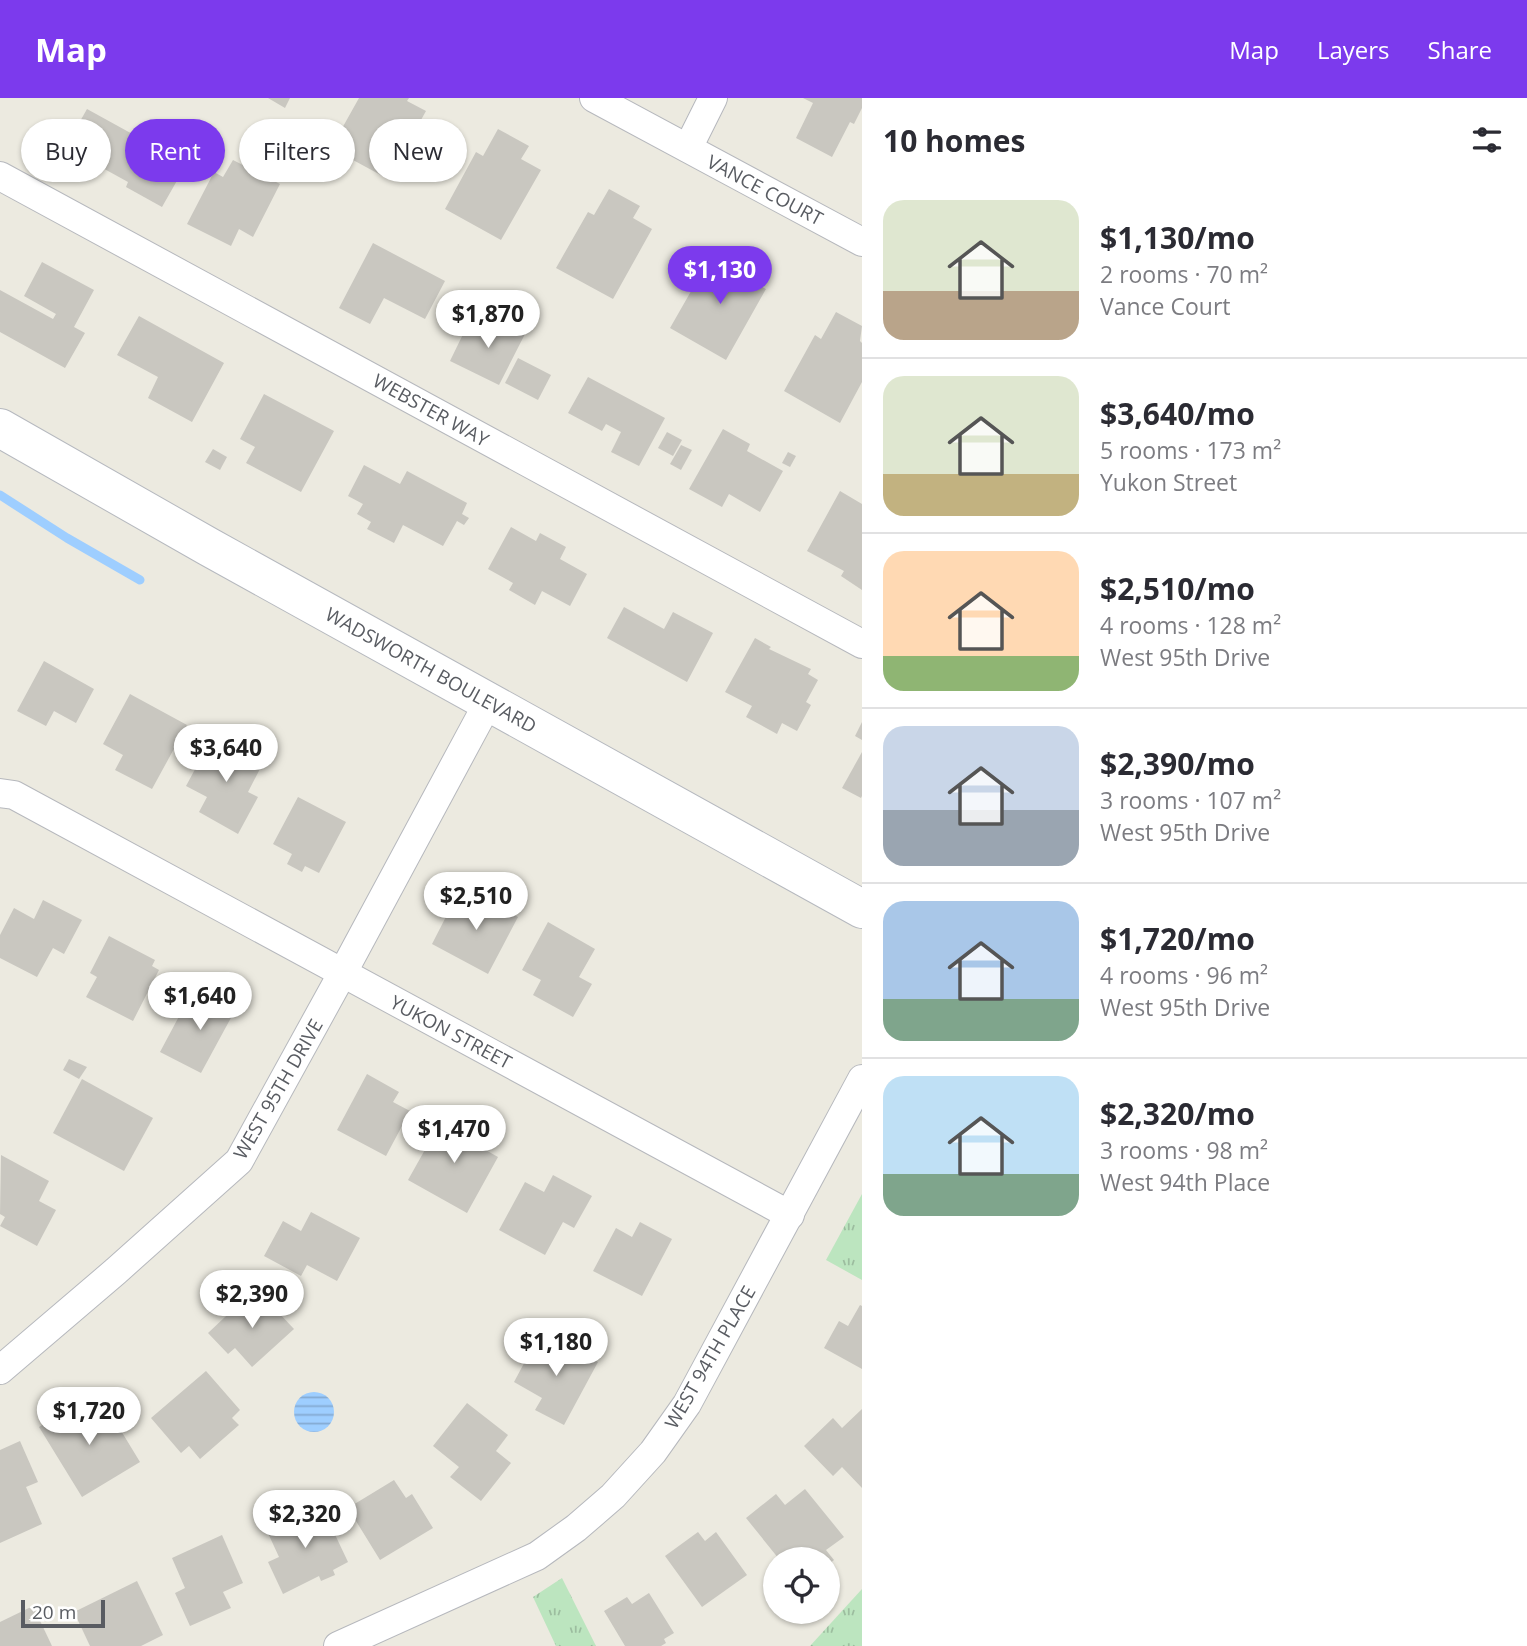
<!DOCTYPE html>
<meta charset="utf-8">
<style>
body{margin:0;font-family:"Open Sans",sans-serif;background:#f2f2f3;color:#2b2b33;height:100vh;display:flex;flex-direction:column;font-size:26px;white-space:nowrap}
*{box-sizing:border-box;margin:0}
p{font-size:23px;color:#7c7c81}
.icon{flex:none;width:38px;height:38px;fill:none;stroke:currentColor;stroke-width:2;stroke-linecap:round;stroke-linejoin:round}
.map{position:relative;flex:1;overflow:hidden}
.details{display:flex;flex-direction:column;background:#fff;width:665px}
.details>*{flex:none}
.top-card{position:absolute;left:21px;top:21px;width:665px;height:63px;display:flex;gap:14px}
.tools{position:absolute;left:763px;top:1449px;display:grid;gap:14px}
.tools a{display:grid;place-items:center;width:77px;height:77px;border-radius:50%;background:#fff;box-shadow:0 2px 5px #0004;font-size:35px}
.scale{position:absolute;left:21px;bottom:18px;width:84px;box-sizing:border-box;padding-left:7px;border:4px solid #595c62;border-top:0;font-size:19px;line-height:24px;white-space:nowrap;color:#595c62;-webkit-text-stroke:5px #fff;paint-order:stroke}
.price{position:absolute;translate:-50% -60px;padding:0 16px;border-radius:24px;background:#fff;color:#222;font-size:23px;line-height:46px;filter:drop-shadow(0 2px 4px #0008)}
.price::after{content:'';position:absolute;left:50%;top:42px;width:21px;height:16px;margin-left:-10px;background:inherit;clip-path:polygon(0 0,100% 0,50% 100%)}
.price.active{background:#7c3aed;color:#fff}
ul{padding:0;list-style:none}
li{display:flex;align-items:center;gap:21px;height:175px;padding:0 21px}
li+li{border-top:2px solid #e1e1e2}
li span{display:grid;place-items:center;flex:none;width:196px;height:140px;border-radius:21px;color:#555}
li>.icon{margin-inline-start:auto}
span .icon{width:84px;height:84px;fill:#fffc;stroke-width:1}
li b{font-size:30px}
h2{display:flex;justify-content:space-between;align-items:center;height:84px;padding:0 21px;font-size:30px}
.chip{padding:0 24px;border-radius:32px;background:#fff;box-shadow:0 2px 5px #0004;font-size:24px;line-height:63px}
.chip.active{background:#7c3aed;color:#fff}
header{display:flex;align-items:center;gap:42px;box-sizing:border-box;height:98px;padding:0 35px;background:#7c3aed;color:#fff}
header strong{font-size:33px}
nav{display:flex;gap:38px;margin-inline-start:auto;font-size:24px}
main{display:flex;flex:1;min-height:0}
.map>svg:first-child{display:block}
</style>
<header>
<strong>Map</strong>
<nav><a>Map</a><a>Layers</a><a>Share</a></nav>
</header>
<main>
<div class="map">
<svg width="862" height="1548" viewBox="0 0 862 1548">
<defs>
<pattern id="grass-tufts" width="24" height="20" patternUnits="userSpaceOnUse" patternTransform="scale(1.75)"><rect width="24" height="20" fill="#bce5bf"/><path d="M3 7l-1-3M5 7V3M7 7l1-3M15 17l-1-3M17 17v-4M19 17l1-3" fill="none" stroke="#9cbd9f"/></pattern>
<pattern id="water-rules" width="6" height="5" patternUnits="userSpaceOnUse" patternTransform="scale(1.75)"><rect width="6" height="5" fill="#9eceff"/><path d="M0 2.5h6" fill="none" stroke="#84aad2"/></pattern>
</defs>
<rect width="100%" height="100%" fill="#eceae0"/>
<g fill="url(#grass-tufts)">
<path d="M862,1096V1182L826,1162Z"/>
<path d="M562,1480L596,1548H556L533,1499Z"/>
<path d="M862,1491V1548H810Z"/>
</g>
<circle fill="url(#water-rules)" cx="314" cy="1314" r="20"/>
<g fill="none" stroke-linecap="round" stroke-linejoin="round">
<path stroke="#9eceff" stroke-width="9" d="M0,397L67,440L140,482"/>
</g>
<g fill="#c9c7c0">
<path d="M268,0H290L285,10Z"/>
<path d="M359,0H409L407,3L426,13L388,81L331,50Z"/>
<path d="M803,0H862V10L854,26L850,24L832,59L796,40L813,5Z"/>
<path d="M87,11L136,38L145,23L195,51L162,109L126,89L128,84L99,68L104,59L70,41Z"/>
<path d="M498,31L529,48L521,61L541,72L501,142L445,111L476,54L483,58Z"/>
<path d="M233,62L280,86L253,139L239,131L231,148L187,126L214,74L223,79Z"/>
<path d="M609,91L640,108L633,120L652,131L613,201L556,170L588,114L594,117Z"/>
<path d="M373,145L445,183L425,221L384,200L370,226L339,210Z"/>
<path d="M723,151L754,168L747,181L766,191L726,262L670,230L702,174L708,178Z"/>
<path d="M42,164L94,192L74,229L85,235L65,270L0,234V192L53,221L56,216L24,198Z"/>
<path d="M836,214L862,228L860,243L862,245V284L840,325L784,293L815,237L821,241Z"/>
<path d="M139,218L224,265L192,324L148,300L158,279L117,257Z"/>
<path d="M489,218L525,236L499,287L450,263L467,228L481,235Z"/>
<path d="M518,260L551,277L538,302L505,285Z"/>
<path d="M588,279L665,320L639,368L611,354L621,334L606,326L602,333L568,315Z"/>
<path d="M264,296L334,333L301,394L246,365L255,349L240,341Z"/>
<path d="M723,331L750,346L747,353L783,373L760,414L729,396L722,409L689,391Z"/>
<path d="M667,334L682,342L673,358L658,350Z"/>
<path d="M681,347L692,352L681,372L670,366Z"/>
<path d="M213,351L227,359L220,372L205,364Z"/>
<path d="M788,354L796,358L790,369L782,365Z"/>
<path d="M364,367L400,386L407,373L467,405L462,416L469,420L464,427L457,423L443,448L403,427L394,445L367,431L371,424L357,416L363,406L348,398Z"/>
<path d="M840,393L862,406V492L841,478L844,473L807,453Z"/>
<path d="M511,429L536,443L540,435L566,449L560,461L587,476L570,508L542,493L535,507L509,492L513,485L488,471Z"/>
<path d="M624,509L664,531L673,514L713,535L687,584L607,540Z"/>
<path d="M755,540L771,549L769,551L811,571L808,576L818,582L806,604L811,607L797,633L782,625L777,636L746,619L752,608L725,594Z"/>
<path d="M44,563L94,591L76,625L54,613L46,628L17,613Z"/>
<path d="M130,596L187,627L152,691L115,672L123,657L103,646Z"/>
<path d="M862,624V642L855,638Z"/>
<path d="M213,638L263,665L248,694L258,699L238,736L199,714L207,699L186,688Z"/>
<path d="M862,654V698L861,700L842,690Z"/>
<path d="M298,699L346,724L319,775L305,768L302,774L287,766L292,756L273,746Z"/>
<path d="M472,794L518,819L488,876L432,846L452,807L462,812Z"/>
<path d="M43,802L82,822L64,856L53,850L37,879L0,860V837L14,810L34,821Z"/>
<path d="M548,824L595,851L579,879L592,886L573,919L533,897L541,882L522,872Z"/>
<path d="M109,838L155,862L152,868L159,872L133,923L86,899L97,879L90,875Z"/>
<path d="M215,891L239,905L201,975L160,954L184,909L201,918Z"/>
<path d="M69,961L87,969L79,981L63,972Z"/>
<path d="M367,976L399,994L393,1004L410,1013L386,1058L337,1032Z"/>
<path d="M82,981L153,1020L124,1073L53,1035Z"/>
<path d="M445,1016L480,1036L475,1046L498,1059L467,1115L408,1082Z"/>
<path d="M1,1057L49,1083L39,1103L56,1112L37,1148L0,1128L5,1119L0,1116Z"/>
<path d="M553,1077L592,1098L574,1130L563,1124L545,1157L499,1132L525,1084L544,1094Z"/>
<path d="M311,1114L360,1140L337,1183L307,1167L301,1178L264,1158L283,1123L301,1133Z"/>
<path d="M640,1124L672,1141L642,1198L593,1173L616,1130L632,1139Z"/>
<path d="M262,1197L294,1231L252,1269L235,1250L228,1256L208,1235L241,1204L247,1210Z"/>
<path d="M860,1207L862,1208V1271L824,1250L839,1223L848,1228Z"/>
<path d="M537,1241L559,1253L563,1245L598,1264L564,1327L535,1312L542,1300L514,1284Z"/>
<path d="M206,1273L240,1312L232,1320L239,1327L200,1361L189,1348L181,1355L151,1320Z"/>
<path d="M81,1303L90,1316L96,1312L100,1318L109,1313L140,1364L82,1399L39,1329Z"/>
<path d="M467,1305L508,1337L496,1353L511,1365L481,1403L450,1379L459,1369L433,1348Z"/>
<path d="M862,1311V1390L842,1369L833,1378L804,1348L833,1320L842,1330Z"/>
<path d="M20,1343L38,1384L26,1389L42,1426L0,1445V1352Z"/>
<path d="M394,1382L406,1400L412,1396L433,1430L380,1462L348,1410Z"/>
<path d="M805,1391L844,1439L826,1452L834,1462L828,1467V1461H779L746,1420L776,1396L785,1407Z"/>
<path d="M321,1407L348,1464L333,1472L335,1477L321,1483L319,1478L283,1496L268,1464L279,1459L267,1433Z"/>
<path d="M698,1434L705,1443L716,1434L747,1477L702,1509L665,1458Z"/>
<path d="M222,1437L243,1485L223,1494L231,1510L190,1528L175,1495L185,1490L172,1460Z"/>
<path d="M137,1483L163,1537L141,1548H90L74,1514Z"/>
<path d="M649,1495L674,1535L664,1541L666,1545L661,1548H625L604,1513L627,1499L632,1506Z"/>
<path d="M33,1508L52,1548H0V1524Z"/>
</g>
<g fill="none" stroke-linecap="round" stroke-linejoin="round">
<g stroke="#b6b8bd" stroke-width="30">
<g id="street">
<path d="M594,0L862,144"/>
<path d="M688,50L713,0"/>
<path d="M0,78L862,546"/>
<path d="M0,695L14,697L790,1117"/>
<path d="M0,1272L116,1173L239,1063L342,876L489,603"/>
<path d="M338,1548L537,1458L576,1430L613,1398L653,1354L687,1306L862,981"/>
</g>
</g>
<g stroke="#b6b9bf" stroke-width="40">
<path id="secondary" d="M0,330L209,449L862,811"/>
</g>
<use href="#street" stroke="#fff" stroke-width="28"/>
<use href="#secondary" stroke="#fff" stroke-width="38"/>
</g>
<g text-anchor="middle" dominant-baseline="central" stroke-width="7" stroke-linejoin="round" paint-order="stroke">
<g font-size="19" fill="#595c62" stroke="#fff">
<text transform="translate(765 92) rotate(28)">VANCE COURT</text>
<text transform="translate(431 312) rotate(29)">WEBSTER WAY</text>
<text transform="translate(431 572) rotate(29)">WADSWORTH BOULEVARD</text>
<text transform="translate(451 934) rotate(28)">YUKON STREET</text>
<text transform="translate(278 991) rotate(-60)">WEST 95TH DRIVE</text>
<text transform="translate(710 1259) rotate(-60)">WEST 94TH PLACE</text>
</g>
</g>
</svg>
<div class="tools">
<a><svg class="icon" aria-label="locate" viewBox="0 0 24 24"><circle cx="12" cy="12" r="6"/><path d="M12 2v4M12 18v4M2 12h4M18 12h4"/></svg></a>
</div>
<div class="scale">20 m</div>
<b class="price active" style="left:720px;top:208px">$1,130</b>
<b class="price" style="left:488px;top:252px">$1,870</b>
<b class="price" style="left:226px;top:686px">$3,640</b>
<b class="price" style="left:476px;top:834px">$2,510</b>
<b class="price" style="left:200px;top:934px">$1,640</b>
<b class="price" style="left:454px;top:1067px">$1,470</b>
<b class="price" style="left:252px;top:1232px">$2,390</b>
<b class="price" style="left:556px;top:1280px">$1,180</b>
<b class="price" style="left:89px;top:1349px">$1,720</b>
<b class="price" style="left:305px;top:1452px">$2,320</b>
<div class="top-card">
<a class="chip">Buy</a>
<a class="chip active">Rent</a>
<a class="chip">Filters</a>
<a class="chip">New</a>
</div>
</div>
<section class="details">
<h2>10 homes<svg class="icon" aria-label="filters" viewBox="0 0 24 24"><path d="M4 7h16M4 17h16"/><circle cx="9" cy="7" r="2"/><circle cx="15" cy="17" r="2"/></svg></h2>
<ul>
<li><span style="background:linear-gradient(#dfe7d0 65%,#b9a48a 0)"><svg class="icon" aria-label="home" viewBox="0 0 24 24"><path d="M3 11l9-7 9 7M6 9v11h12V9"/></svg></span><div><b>$1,130/mo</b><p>2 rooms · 70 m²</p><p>Vance Court</p></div></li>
<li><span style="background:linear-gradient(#dfe7d0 70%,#c2b280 0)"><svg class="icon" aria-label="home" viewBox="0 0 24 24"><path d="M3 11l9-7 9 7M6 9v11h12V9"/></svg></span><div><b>$3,640/mo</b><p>5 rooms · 173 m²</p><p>Yukon Street</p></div></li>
<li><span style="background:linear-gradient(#ffd9b3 75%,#8fb573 0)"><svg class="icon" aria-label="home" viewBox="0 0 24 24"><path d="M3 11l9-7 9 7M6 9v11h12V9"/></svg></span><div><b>$2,510/mo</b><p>4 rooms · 128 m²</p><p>West 95th Drive</p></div></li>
<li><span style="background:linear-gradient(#c9d6e8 60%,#9aa5b1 0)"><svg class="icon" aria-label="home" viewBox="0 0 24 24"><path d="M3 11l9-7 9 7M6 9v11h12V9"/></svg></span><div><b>$2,390/mo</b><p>3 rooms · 107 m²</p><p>West 95th Drive</p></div></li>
<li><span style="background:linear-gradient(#a9c7e8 70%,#7fa58c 0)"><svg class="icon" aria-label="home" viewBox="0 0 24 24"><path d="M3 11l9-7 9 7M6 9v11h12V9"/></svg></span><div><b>$1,720/mo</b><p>4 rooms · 96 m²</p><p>West 95th Drive</p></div></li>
<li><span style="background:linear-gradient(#bfe0f5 70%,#7fa58c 0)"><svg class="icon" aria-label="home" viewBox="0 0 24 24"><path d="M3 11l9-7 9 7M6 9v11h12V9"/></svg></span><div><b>$2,320/mo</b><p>3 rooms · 98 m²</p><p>West 94th Place</p></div></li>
</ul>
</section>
</main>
